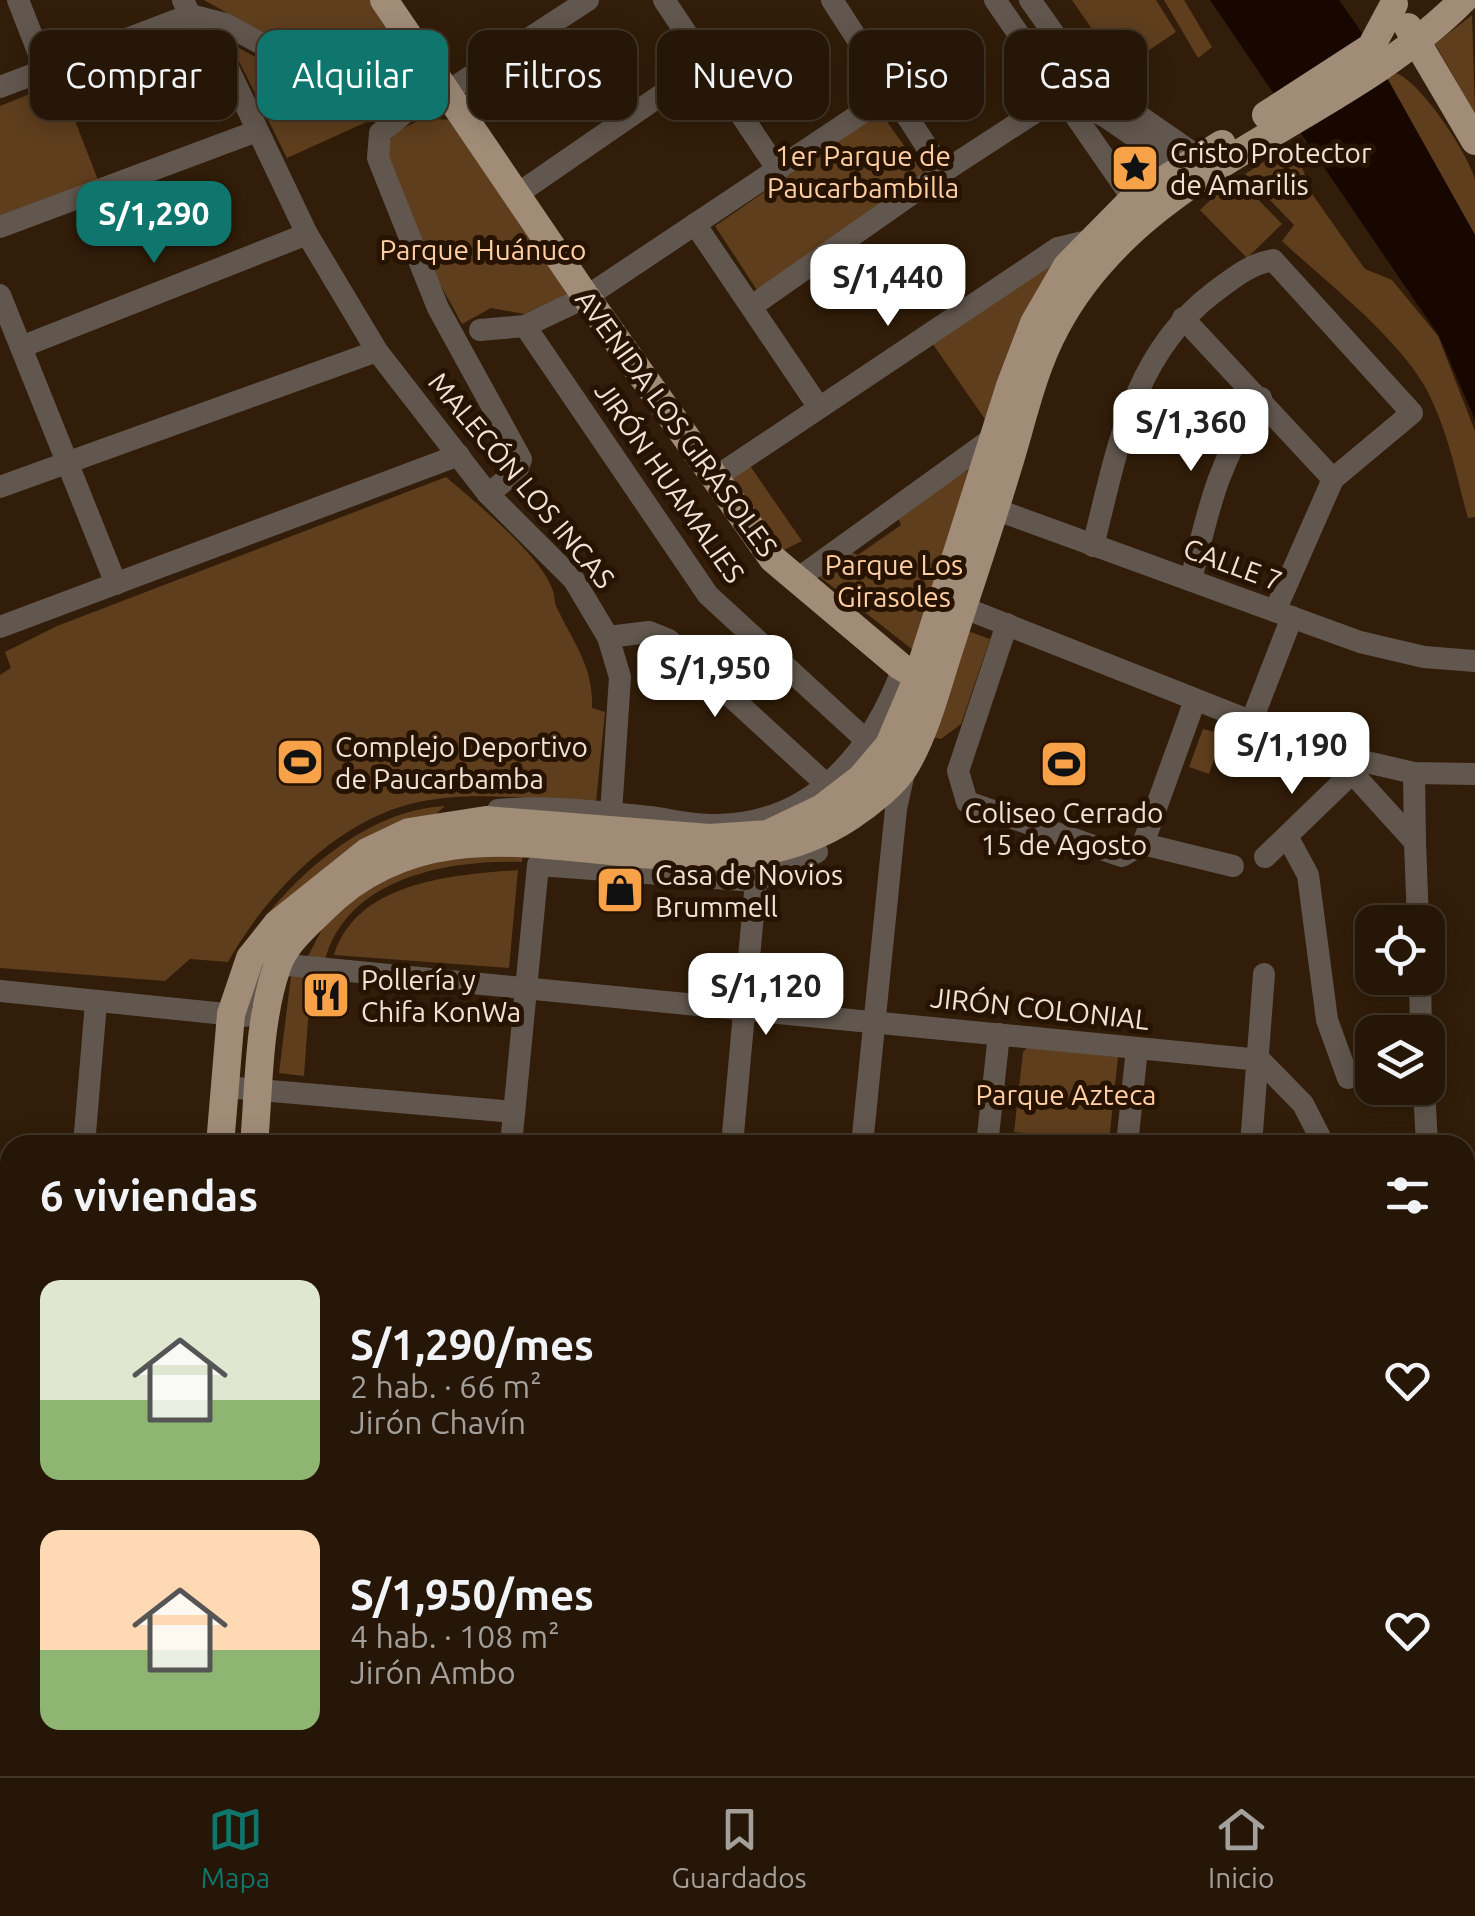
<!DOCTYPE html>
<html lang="es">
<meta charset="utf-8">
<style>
body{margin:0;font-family:Ubuntu,sans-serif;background:#2d1f11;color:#f1f3f6;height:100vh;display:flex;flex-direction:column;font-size:38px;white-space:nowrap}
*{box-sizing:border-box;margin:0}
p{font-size:32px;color:#a39f9b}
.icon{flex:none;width:55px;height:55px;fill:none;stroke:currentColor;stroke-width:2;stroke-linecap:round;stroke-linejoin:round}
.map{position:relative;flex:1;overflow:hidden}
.drawer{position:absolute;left:0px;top:1135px;width:1475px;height:642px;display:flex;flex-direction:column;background:#251607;border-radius:30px 30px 0 0;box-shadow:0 5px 25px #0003,0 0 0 2px #423528}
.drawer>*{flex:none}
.top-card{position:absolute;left:30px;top:30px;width:1415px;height:90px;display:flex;gap:20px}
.controls{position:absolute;left:1355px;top:905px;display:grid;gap:20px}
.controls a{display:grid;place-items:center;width:90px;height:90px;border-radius:20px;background:#251607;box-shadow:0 5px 25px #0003,0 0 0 2px #423528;font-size:50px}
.price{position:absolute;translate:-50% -85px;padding:0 22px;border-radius:20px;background:#fff;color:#222;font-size:32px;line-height:65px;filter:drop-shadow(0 2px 5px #0008)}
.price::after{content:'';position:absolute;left:50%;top:60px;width:30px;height:22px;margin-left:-15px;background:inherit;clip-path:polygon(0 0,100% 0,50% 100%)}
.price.active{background:#0f766e;color:#fff}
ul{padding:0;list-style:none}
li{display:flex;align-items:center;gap:30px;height:250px;padding:0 40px}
li span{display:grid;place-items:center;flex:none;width:280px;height:200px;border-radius:20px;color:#555}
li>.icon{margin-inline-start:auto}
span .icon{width:120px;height:120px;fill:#fffc;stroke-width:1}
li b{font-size:42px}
h2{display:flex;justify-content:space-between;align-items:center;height:120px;padding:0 40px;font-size:42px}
.tag{padding:0 35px;border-radius:20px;background:#251607;box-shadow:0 5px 25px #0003,0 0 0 2px #423528;font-size:35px;line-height:90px}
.tag.active{background:#0f766e;color:#fff}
.tab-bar{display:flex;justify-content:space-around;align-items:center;height:140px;border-top:2px solid #423528;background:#251607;font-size:28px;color:#a39f9b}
.tab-bar a{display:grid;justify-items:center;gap:5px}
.tab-bar .active{color:#0f766e}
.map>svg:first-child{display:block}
</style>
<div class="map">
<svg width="1475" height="1776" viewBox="0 0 1475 1776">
<rect width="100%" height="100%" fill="#311d09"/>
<g fill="#5e3e1d">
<path d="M204,0H375L436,88C358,103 271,36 204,0Z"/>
<path d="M1072,0H1156L1176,32L1120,70Z"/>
<path d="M1164,0H1184L1212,47L1198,58Z"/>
<path d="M1472,15L1475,114L1435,44Z"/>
<path d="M230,43L371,120L287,158Z"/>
<path d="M1391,72C1416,73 1469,155 1475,180C1475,197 1475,218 1475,235L1386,76Z"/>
<path d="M60,82L98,180L0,218V106Z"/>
<path d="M880,112L926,176L757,290L715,226Z"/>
<path d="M426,119L459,120L568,288L566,295L524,314L491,308L462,324C442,285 378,186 389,144C393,129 414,123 426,119Z"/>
<path d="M1293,143L1312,194L1365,269L1392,280L1438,336L1475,431V517L1468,518C1456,474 1447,426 1424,385C1394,334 1326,282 1282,241L1294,225L1245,174Z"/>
<path d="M1235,176L1282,224L1247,258L1200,210Z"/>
<path d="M1062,253L989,425L930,340Z"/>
<path d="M982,461L913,650L815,573L846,550L858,555L901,525L897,516Z"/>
<path d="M748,463L802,541L784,550L727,474Z"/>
<path d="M446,477C474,501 543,557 553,591C555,596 554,601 556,606C573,642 594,667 592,708L605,712L596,802C535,800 463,788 403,806C330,828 264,897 228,962L190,959L165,981L0,968V675L11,668L5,652L57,626Z"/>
<path d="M968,631L990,639L961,724L941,739L931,737Z"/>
<path d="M1203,729L1223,734L1209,774L1189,767Z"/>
<path d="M445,806L429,820L266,916C308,863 376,809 445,806Z"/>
<path d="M522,850V862C448,860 348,877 325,960L308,956L329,916L409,864Z"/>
<path d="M518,870L509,968L334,955C357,881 454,875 518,870Z"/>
<path d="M291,976L311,978L304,1076L279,1073Z"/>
<path d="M1028,1047L1118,1057L1109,1141L1014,1132L1023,1052Z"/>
</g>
<path fill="#170700" d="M1210,0H1339L1360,30L1475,235V420L1439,336Z"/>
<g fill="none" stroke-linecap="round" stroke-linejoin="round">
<g stroke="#61574e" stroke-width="22">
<path d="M18,0L45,69"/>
<path d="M183,0L190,15L217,45L307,234L377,351L488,494L574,580L608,637L620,677L611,813"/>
<path d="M664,0L778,170"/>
<path d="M832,0L943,172"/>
<path d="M995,0L1133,199"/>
<path d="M1030,0L1086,79L1213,167"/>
<path d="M0,87L190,15L225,24L348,91L387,100L419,101L447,92L588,0"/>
<path d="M1064,95L1106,117L1193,177"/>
<path d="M419,101L380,133L378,158L438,308L521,459L517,471L488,494"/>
<path d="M516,195L706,64"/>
<path d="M695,224L818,406"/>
<path d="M0,227L257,131"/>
<path d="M0,295L116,584"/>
<path d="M752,306L943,172L1086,79"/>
<path d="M1183,318L1333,479"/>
<path d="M525,326L708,595L868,742"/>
<path d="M480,330L525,326L586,297L890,94"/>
<path d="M21,347L307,234"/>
<path d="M713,479L1058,248L1092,240"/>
<path d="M0,487L377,351"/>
<path d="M978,503L1360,642L1424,657L1475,661"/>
<path d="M1093,546C1117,452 1131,356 1213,293C1232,279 1249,264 1273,260L1412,413L1333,479L1275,611"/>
<path d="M796,580L997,435"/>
<path d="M1191,580C1209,506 1218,462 1261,398"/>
<path d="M962,607L1336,755L1414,773L1475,774"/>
<path d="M1007,624L958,771L967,802L1122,856L1143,844L1195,700"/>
<path d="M0,627L459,455"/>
<path d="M608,637L649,632L669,640L827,785"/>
<path d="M1252,720L1292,617"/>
<path d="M1336,755L1415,842L1418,922"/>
<path d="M1414,773L1415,842"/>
<path d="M498,810C547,805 601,812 650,817C672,820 696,826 718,825C815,823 872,751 903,668"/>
<path d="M1288,838L1308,875L1327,1020L1348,1078"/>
<path d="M1143,844L1233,866"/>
<path d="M1265,857L1352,773"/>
<path d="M1420,978L1421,1032"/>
<path d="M0,991L245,1016"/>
<path d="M235,1009L277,964L1260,1060L1303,1104L1324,1145"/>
<path d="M225,1087L514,1112"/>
<path d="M1424,1088L1427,1145"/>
<path d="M84,1145L96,1003"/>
<path d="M511,1145L538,865L756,881L817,852"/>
<path d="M732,1145L756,881"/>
<path d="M862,1145L896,809L905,768"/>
<path d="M987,1145L999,1034"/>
<path d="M1127,1145L1137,1048"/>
<path d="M1251,1145L1264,974"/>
<path d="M1465,1349L1475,1359"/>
<path d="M0,1428L10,1429"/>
<path d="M0,1560L10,1561"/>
<path d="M0,1732L10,1733"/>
<path d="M524,1768L525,1776"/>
<path d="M627,1768V1776"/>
<path d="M851,1768V1776"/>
<path d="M958,1768L959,1776"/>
<path d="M1071,1768L1088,1776"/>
<path d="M465,1776V1768"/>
<path d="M658,1776L751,1768"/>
</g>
<g stroke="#a18c78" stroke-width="28">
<path d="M384,0L586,297L773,559L900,666L931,684"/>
<path d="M1408,27L1475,141"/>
<path d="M1266,115L1371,47L1394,4"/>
<path d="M220,1145L231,1014L250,958L277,924L367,852L409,832L486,820L709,838L768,834L822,808L861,778L889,745L917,679L1010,386L1034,323L1067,266L1133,199L1222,144"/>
<path d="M254,1145C259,1088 258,1022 277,967C285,943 305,927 323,909C473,759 684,927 851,816C869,804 896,783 906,765C926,731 937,687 949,650C968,590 989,530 1007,470C1022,423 1032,371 1056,327C1142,165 1340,124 1463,0"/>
</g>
<g stroke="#baa089" stroke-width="30">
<path d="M1465,1676H1475"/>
<path d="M10,1768L37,1776"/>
<path d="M256,1776L344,1768"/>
</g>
</g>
<defs>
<g id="sight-square" transform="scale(2.5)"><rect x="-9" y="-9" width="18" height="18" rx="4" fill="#f7a248" stroke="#271302"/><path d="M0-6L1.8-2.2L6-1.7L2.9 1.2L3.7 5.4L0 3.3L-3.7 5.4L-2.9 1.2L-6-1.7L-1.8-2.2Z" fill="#111"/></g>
<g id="stadium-square" transform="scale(2.5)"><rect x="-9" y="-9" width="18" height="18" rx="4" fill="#f7a248" stroke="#271302"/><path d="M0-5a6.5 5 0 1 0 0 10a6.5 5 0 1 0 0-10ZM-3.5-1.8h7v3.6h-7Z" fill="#111"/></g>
<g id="shop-square" transform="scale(2.5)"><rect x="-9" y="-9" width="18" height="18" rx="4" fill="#f7a248" stroke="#271302"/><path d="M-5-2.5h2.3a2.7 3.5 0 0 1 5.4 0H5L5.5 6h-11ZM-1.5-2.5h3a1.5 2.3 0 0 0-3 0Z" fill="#111"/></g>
<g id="restaurant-square" transform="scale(2.5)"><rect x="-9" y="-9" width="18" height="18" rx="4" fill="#f7a248" stroke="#271302"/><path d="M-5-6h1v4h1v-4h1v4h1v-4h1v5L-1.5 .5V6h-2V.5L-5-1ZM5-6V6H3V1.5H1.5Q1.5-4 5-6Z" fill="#111"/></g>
</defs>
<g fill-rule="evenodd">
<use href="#sight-square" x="1135" y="168"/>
<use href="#stadium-square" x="300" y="762"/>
<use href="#stadium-square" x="1064" y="764"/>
<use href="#shop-square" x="620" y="890"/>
<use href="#restaurant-square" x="326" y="995"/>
</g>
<g text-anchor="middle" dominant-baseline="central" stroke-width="10" stroke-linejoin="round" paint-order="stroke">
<g font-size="28" fill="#f0e2d6" stroke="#271302" text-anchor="start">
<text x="1170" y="152">Cristo Protector<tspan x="1170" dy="32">de Amarilis</tspan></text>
<text x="335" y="746">Complejo Deportivo<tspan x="335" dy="32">de Paucarbamba</tspan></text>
<text x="1064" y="812" text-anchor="middle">Coliseo Cerrado<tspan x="1064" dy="32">15 de Agosto</tspan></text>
<text x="655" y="874">Casa de Novios<tspan x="655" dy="32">Brummell</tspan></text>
<text x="361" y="979">Pollería y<tspan x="361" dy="32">Chifa KonWa</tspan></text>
</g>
<g font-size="28" fill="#ffcea2" stroke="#271302">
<text x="863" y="155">1er Parque de<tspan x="863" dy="32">Paucarbambilla</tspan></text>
<text x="483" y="249">Parque Huánuco</text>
<text x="894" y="564">Parque Los<tspan x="894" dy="32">Girasoles</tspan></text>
<text x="1066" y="1094">Parque Azteca</text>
</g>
<g font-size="28" fill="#f0e2d6" stroke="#271302">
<text transform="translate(677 423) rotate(54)">AVENIDA LOS GIRASOLES</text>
<text transform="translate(522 480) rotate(50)">MALECÓN LOS INCAS</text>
<text transform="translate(670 482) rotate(55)">JIRÓN HUAMALIES</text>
<text transform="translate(1233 564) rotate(20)">CALLE 7</text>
<text transform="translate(1040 1008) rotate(6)">JIRÓN COLONIAL</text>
</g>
</g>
</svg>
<div class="controls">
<a><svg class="icon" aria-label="locate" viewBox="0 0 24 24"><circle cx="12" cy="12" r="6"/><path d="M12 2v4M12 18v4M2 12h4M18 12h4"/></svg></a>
<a><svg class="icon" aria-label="layers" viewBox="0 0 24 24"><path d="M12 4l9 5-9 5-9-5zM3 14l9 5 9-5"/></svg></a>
</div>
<b class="price active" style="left:154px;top:266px">S/1,290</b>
<b class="price" style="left:888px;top:329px">S/1,440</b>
<b class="price" style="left:1191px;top:474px">S/1,360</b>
<b class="price" style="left:715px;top:720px">S/1,950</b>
<b class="price" style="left:1292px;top:797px">S/1,190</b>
<b class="price" style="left:766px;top:1038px">S/1,120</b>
<div class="top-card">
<a class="tag">Comprar</a>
<a class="tag active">Alquilar</a>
<a class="tag">Filtros</a>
<a class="tag">Nuevo</a>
<a class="tag">Piso</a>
<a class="tag">Casa</a>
</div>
<section class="drawer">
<h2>6 viviendas<svg class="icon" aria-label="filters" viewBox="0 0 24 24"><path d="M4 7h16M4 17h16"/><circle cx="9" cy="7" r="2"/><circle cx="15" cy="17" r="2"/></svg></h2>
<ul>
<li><span style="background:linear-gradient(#dfe7d0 60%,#8fb573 0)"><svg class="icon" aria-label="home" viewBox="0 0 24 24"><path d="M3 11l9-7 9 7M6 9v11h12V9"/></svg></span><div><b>S/1,290/mes</b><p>2 hab. · 66 m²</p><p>Jirón Chavín</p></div><svg class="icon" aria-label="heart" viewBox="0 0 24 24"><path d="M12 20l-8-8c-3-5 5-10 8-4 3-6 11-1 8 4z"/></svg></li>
<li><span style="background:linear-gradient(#ffd9b3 60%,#8fb573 0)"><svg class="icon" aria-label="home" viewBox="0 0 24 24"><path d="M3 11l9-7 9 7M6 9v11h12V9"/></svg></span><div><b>S/1,950/mes</b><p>4 hab. · 108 m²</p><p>Jirón Ambo</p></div><svg class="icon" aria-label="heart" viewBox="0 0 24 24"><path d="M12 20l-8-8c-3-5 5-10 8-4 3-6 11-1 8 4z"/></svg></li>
</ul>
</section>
</div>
<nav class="tab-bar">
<a class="active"><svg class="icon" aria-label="map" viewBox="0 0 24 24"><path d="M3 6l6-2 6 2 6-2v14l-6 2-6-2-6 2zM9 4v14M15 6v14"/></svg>Mapa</a>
<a><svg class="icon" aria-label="saved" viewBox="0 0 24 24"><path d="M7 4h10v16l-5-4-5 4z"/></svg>Guardados</a>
<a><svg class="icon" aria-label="home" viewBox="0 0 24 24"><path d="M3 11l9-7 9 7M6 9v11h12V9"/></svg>Inicio</a>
</nav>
